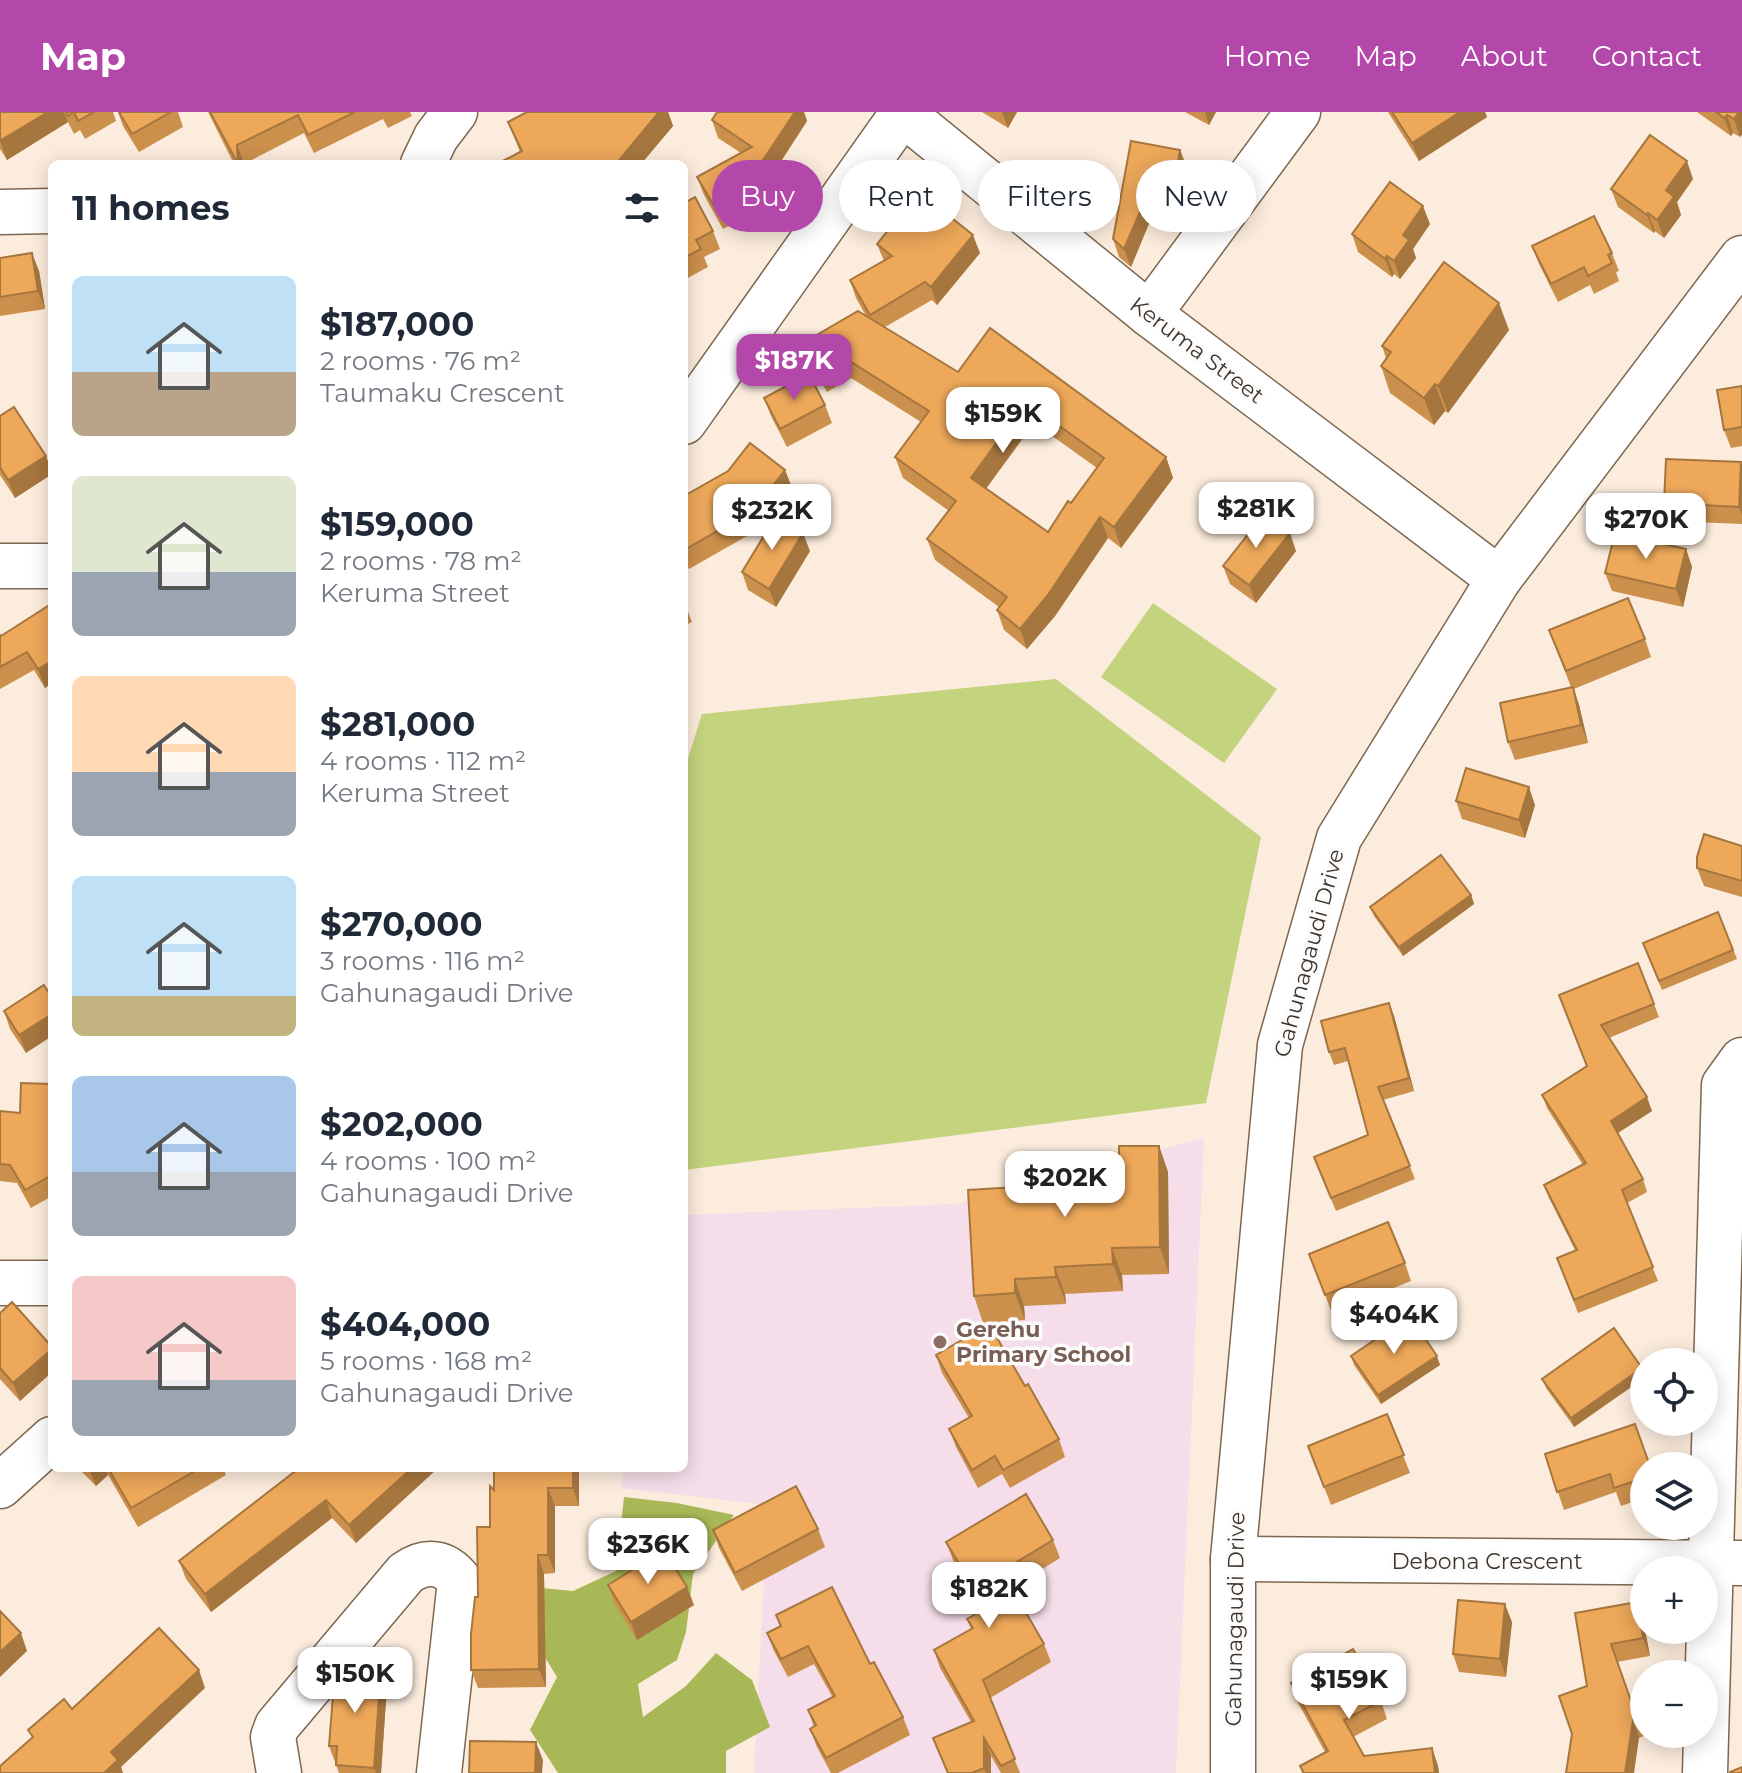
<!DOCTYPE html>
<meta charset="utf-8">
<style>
body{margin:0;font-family:Montserrat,sans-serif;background:#f2f2f3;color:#1f2937;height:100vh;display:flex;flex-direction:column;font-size:30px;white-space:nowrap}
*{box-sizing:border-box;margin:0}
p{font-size:26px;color:#747a83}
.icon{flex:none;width:44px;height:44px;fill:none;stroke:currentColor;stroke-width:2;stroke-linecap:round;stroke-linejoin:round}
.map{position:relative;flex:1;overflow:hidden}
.details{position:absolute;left:48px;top:48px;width:640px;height:1312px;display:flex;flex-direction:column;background:#fff;border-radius:12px;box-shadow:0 4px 20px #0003}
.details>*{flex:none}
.guide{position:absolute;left:712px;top:48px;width:760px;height:72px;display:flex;gap:16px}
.fabs{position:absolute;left:1630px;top:1236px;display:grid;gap:16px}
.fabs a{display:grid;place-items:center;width:88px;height:88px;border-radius:50%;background:#fff;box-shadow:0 4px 20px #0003;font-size:40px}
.price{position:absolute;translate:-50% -68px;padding:0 18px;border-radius:16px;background:#fff;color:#222;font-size:26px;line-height:52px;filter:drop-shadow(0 2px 4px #0008)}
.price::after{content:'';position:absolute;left:50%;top:48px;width:24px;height:18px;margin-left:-12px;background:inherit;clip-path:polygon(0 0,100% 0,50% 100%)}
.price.selected{background:#b348aa;color:#fff}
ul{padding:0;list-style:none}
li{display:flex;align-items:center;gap:24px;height:200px;padding:0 24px}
li span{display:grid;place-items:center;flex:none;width:224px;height:160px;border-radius:12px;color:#555}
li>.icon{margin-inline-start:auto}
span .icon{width:96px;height:96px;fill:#fffc;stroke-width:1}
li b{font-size:34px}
h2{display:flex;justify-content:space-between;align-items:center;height:96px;padding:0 24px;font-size:34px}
.pill{padding:0 28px;border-radius:36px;background:#fff;box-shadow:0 4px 20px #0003;font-size:28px;line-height:72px}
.pill.selected{background:#b348aa;color:#fff}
header{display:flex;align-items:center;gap:48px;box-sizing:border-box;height:112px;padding:0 40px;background:#b348aa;color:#fff}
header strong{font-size:38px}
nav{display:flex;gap:44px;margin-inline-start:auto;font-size:28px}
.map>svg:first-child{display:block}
</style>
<header>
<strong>Map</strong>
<nav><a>Home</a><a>Map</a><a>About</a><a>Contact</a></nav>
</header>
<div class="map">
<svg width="1742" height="1661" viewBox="0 0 1742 1661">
<rect width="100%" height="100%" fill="#fcecdd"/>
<path fill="#f5dee9" d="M1204,1026L1176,1661H754L768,1393L622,1376L623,1356H684V1103L955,1092Z"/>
<g fill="#c4d37d">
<path d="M1153,491L1277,577L1224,651L1101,565Z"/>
<path d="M1056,567L1261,725L1206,991L684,1058V659L702,602Z"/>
</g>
<path fill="#a9b857" d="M624,1385L677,1391L734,1403L693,1462L686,1520L677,1548L638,1572L643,1605L686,1574L716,1541L752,1568L770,1615L726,1639V1661H558L530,1618L557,1565L500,1472L573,1479L616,1459Z"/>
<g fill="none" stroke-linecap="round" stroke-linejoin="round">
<g stroke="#7d6750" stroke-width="47">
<g id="minor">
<path d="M901,0L1149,202L1499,467"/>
<path d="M423,52L436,25L455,0"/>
<path d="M0,100L52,99"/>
<path d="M1149,202L1298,0"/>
<path d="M684,310L902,2"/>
<path d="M0,454H52"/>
<path d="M0,1171H52"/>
<path d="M0,1374L52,1327"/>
<path d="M1233,1447L1742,1451"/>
<path d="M279,1661L273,1625L277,1614L406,1461C426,1447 445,1449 460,1469L439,1661"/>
<path d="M1233,1661V1447L1280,933L1339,726L1499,467L1742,146"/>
<path d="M1705,1661L1724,973L1742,948"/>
</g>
</g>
<use href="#minor" stroke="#fff" stroke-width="44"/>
</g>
<g fill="#cc904d" fill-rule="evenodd">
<path d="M0,0H113L116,9L85,27L80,18L74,22L68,10L7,48L0,37Z"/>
<path d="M118,0H178L183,15L139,40L123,14Z"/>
<path d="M208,0H410L412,4L388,16L383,7L314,41L304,21L244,52H234Z"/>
<path d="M527,0H668L673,14L641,52H497L520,40L508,10Z"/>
<path d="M717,0H804L807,9L759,83L763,96L723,117L704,83L697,65L741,41L718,26L712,8Z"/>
<path d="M982,0H1017L1008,16Z"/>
<path d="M1185,0H1216L1209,13Z"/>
<path d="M1388,0H1485L1487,5L1419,49Z"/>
<path d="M1697,0H1742L1740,25L1733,21L1731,24Z"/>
<path d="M1180,38L1187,56L1181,87L1170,85L1167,98L1155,97L1131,155L1119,145L1113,127Z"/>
<path d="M1693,67L1677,90L1681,103L1664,126L1655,119L1654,121L1618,95L1611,77Z"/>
<path d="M684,91L713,119L720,137L704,145L708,155L684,168Z"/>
<path d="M1430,112L1413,137L1416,146L1400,167L1394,162L1392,165L1358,140L1352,122Z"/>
<path d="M877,132L980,141L937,193L932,188L885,215L958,260L1166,345L1173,366L1121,436L1108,426L1055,504L1027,537L1004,518L997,498L999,495L935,448L927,427L949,399L903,366L895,345L921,310L851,266L827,280L811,252L803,231L866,204L856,186L850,168L884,149ZM1034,311L1097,356L1048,420L986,377Z"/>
<path d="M1532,134L1612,141L1619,159L1616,160L1619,169L1594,182L1590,173L1558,190L1539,152Z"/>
<path d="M0,146L39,159L45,197L0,204Z"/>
<path d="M1509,218L1448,301L1445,299L1434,313L1390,281L1381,254L1386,246L1382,234Z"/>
<path d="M1742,274V334L1731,336L1724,318Z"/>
<path d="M764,286L825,293L832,311L787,335L771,304Z"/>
<path d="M0,304L46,344L52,360V362L15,386L0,363Z"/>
<path d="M1742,352V412L1671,409L1664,391Z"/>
<path d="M785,358L792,376L761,416L689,457L684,448V384L728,359Z"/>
<path d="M1686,437L1692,455L1683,495L1612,479L1605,461Z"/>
<path d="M810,439L776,495L748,478L742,460Z"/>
<path d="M1296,439L1256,491L1230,472L1223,454Z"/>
<path d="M684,489L692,510L684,514Z"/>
<path d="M52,494V571L45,576L34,558L0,577V523L1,524Z"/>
<path d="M1549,518L1645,527L1651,545L1574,577L1579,593L1588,631L1515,648L1508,630L1571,575Z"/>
<path d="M1456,689L1535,693L1525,726L1462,707Z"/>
<path d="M1742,734V785L1704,774L1697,756Z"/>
<path d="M1471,783L1474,792L1403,844L1374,804L1370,795Z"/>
<path d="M1718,800L1737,847L1662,878L1646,840Z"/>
<path d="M1638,851L1659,905L1609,926L1652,999L1618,1021L1643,1067L1647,1080L1627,1091L1658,1169L1578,1201L1557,1146L1575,1138L1549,1086L1544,1073L1583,1053L1547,996L1542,983L1586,954L1559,883Z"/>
<path d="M52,886L26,941L10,917L4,899Z"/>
<path d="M1389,891L1394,904L1414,979L1383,988L1415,1067L1336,1099L1319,1058L1368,1023L1348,949L1334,953L1329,940Z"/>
<path d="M52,972V1084L31,1096L17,1071L0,1069V999L20,1001Z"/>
<path d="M1159,1034L1168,1060L1169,1162L1122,1163L1123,1179L1065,1182L1066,1192L1024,1194L1025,1208L983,1211L974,1184L1017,1075L1067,1063L1119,1044Z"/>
<path d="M1309,1142L1405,1151L1411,1169L1332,1201Z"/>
<path d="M0,1201L52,1235V1260L20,1289L0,1267Z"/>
<path d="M936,1243L1025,1274L1059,1327L1065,1345L1010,1376L1002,1362L978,1376L956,1335L949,1317L969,1306L942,1261Z"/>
<path d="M1351,1244L1440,1253L1381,1292L1354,1253Z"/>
<path d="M1642,1256L1644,1266L1574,1315L1546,1276L1542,1267Z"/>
<path d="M1387,1302L1410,1361L1331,1393L1308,1334Z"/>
<path d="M1545,1342L1644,1354V1386L1621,1394L1616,1380L1564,1398Z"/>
<path d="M78,1356H223L226,1363L138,1415L108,1363L96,1374Z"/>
<path d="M291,1356H438L356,1431L332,1406L211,1500L186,1467L179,1449L293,1361Z"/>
<path d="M494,1356H579V1394H555V1461L544,1462L546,1575L478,1576L471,1558L478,1485L490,1415L494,1378Z"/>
<path d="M818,1417L825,1435L742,1479L719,1436L713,1418Z"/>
<path d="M1053,1428L1060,1446L1012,1476L1044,1532L1051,1550L990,1586L1020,1661H1001L991,1644V1661H947L933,1626L971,1610L940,1556L934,1538L971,1517L967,1507L983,1498L953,1448L946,1430Z"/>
<path d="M608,1473L694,1493L637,1528L614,1491Z"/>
<path d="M1575,1501L1644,1508V1518H1645L1650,1544L1617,1550L1644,1624L1639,1626L1587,1574Z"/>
<path d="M776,1503L870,1552L903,1605L910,1623L838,1661H831L817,1635L810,1617L814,1615L808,1598L833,1586L814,1552L788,1565L774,1539L767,1521L780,1514Z"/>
<path d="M1512,1510L1506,1565L1459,1560L1453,1542Z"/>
<path d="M1291,1571L1381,1589L1387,1607L1353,1625L1364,1644L1432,1636L1438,1654L1439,1661H1302L1300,1654L1325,1640L1297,1589Z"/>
<path d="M387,1574L381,1661H339L329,1634Z"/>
</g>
<g fill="#a6763f">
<path d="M48,0H64L68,10L7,48L0,29Z"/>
<path d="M659,0H668L673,14L641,52H616Z"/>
<path d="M795,0H804L807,9L759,83L751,66Z"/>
<path d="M1002,0H1017L1008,16Z"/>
<path d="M1205,0H1216L1209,13Z"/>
<path d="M1460,0H1485L1487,5L1419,49L1412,31Z"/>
<path d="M1739,0H1742V23L1740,25L1734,7Z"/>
<path d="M1727,3L1733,21L1731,24L1724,6Z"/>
<path d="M237,33L244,51V52H238Z"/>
<path d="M1180,38L1187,56L1181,87L1175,69Z"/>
<path d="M1687,49L1693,67L1677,90L1681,103L1664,126L1657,108L1666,78Z"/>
<path d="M1163,66L1170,85L1167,98L1160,80Z"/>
<path d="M1149,79L1155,97L1131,155L1124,137Z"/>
<path d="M1423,94L1430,112L1413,137L1416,146L1400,167L1394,149L1403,123Z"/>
<path d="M1648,101L1655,119L1654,121L1647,103Z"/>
<path d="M973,123L980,141L937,193L931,175Z"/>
<path d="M32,141L39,159L45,197L38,179Z"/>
<path d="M1387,144L1394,162L1392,165L1385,147Z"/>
<path d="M1499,191L1509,218L1448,301L1438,274Z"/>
<path d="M1435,272L1445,299L1434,313L1424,286Z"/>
<path d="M1026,290L1034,311L978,387L971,366Z"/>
<path d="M46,344L52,362L15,386L8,368Z"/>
<path d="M1166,345L1173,366L1121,436L1114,415Z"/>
<path d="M1741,350L1742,352V403L1739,395Z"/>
<path d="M785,358L792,376L761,416L754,398Z"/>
<path d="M1100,405L1108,426L1055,504L1027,537L1020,517Z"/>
<path d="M803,421L810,439L776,495L769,477Z"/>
<path d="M1290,421L1296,439L1256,491L1249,473Z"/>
<path d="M1686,437L1692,455L1683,495L1676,477Z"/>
<path d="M52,549V571L45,576L38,557Z"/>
<path d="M1573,575L1579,593L1588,631L1581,613Z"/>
<path d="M1529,675L1535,693L1525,726L1519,708Z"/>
<path d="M1471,783L1474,792L1403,844L1399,835Z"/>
<path d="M1389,891L1394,904L1414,979L1409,966Z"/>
<path d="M52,902V924L26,941L19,923Z"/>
<path d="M1647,985L1652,999L1616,1022L1611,1009Z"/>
<path d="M1159,1034L1168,1060L1169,1162L1160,1135Z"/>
<path d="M1112,1136L1122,1163L1123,1179L1113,1152Z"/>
<path d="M1055,1155L1065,1182L1066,1192L1056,1165Z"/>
<path d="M1015,1167L1024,1194L1025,1208L1015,1181Z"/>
<path d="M52,1237V1260L20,1289L13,1271Z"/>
<path d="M1437,1244L1440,1253L1381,1292L1378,1283Z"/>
<path d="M1642,1256L1644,1266L1574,1315L1571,1306Z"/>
<path d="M89,1356H105L108,1363L96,1374Z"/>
<path d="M412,1356H438L356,1431L349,1413Z"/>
<path d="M573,1356H579V1394L573,1376Z"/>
<path d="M548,1376L555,1394V1461L548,1443Z"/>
<path d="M326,1388L332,1406L211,1500L205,1482Z"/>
<path d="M538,1443L544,1462L546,1575L539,1557Z"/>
<path d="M687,1475L694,1493L637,1528L631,1510Z"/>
<path d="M1637,1490L1644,1508V1518H1645L1650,1544L1643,1526Z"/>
<path d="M1505,1492L1512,1510L1506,1565L1500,1547Z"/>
<path d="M21,1521L27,1539L0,1565V1540Z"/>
<path d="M381,1556L387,1574L381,1661H376L374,1656Z"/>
<path d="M199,1558L205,1576L121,1655L123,1661H104L111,1640Z"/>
<path d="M1633,1608L1639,1626L1634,1661H1625Z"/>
<path d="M984,1626L991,1644V1661H986L984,1656Z"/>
<path d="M536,1630L543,1648L542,1661H535Z"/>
<path d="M1432,1636L1438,1654L1439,1661H1435Z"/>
</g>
<g fill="#eda85a" stroke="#a6763f" stroke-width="2" fill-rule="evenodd">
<path d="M0,0H48L0,29Z"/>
<path d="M66,0H94L78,9L74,0L68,4Z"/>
<path d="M119,0H171L132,22Z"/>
<path d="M210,0H355L308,23L298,3L237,33L238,52Z"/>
<path d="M527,0H659L616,52H497L522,39L508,10Z"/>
<path d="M717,0H795L751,66L757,78L717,99L697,65L752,35L712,8Z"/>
<path d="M1392,0H1460L1412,31Z"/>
<path d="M1716,0H1739L1734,7L1727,3L1724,6Z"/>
<path d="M1650,23L1687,49L1666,78L1674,85L1657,108L1648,101L1647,103L1611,77Z"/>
<path d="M1131,29L1180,38L1175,69L1163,66L1160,80L1149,79L1124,137L1113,127Z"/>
<path d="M1390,70L1423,94L1403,123L1409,128L1394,149L1387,144L1385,147L1352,122Z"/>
<path d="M919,80L973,123L931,175L925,170L870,203L850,168L892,144L877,132Z"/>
<path d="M695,85L713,119L696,128L701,137L684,146V91Z"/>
<path d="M1594,104L1612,141L1608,143L1612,151L1588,164L1584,155L1551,172L1532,134Z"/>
<path d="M32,141L38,179L0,185V146Z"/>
<path d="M1444,150L1499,191L1438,274L1435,272L1424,286L1381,254L1391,240L1382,234Z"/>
<path d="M52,159V255H49L50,160Z"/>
<path d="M858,199L958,260L990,216L1166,345L1114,415L1100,405L1048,483L1020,517L997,498L1007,485L927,427L956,389L895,345L929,299L843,245L819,259L803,231ZM1026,290L1104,346L1071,391L1068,389L1048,420L971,366Z"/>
<path d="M809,262L825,293L780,317L764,286Z"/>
<path d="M1742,274V315L1724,318L1717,278Z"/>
<path d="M14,295L46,344L8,368L0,355V304Z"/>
<path d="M750,331L785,358L754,398L684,438V384L728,359Z"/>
<path d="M1666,347L1741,350L1739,395L1664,391Z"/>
<path d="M1264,402L1290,421L1249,473L1223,454Z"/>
<path d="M776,404L803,421L769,477L742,460Z"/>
<path d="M1615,421L1686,437L1676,477L1605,461Z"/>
<path d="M1628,486L1645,527L1566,559L1549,518Z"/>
<path d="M51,492L52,549L38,557L27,540L0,555V523L1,524Z"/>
<path d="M1573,575L1581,613L1508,630L1500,591Z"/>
<path d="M1466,656L1529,675L1519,708L1456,689Z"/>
<path d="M1704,722L1742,734V769L1697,756V745Z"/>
<path d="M1441,743L1471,783L1399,835L1370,795Z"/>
<path d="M1718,800L1733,838L1659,869L1643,831Z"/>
<path d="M1638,851L1654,892L1601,913L1647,985L1611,1009L1643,1067L1622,1078L1653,1155L1574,1188L1557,1146L1577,1138L1544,1073L1586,1051L1542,983L1587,954L1559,883Z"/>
<path d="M44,873L52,886V902L19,923L4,899Z"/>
<path d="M1389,891L1409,966L1378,975L1410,1054L1331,1086L1314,1045L1368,1023L1345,936L1329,940L1321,909Z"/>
<path d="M21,971L52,972V1063L25,1078L10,1053L0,1052V999L20,1001Z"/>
<path d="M1119,1034H1159L1160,1135L1112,1136L1113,1152L1055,1155L1056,1165L1015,1167V1181L974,1184L968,1078L1017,1075L1016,1066L1067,1063V1046L1119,1044Z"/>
<path d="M1388,1110L1405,1151L1325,1183L1309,1142Z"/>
<path d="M12,1190L52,1235V1237L13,1271L0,1256V1201Z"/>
<path d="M1410,1204L1437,1244L1378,1283L1351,1244Z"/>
<path d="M989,1212L1025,1274L1028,1272L1059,1327L1003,1358L995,1344L972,1358L949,1317L972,1304L936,1243Z"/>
<path d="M1614,1216L1642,1256L1571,1306L1542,1267Z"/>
<path d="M1387,1302L1404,1343L1324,1375L1308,1334Z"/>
<path d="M1635,1312L1650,1354H1644V1366L1614,1376L1610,1362L1557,1380L1545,1342Z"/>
<path d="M108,1356H200L131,1396Z"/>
<path d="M296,1356H412L349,1413L326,1388L205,1482L179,1449L298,1357Z"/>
<path d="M494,1356H573V1376H548V1443H538L539,1557L471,1558V1522L475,1485H478L477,1415H490V1374L494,1378Z"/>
<path d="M796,1374L818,1417L735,1461L713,1418Z"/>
<path d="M1026,1382L1053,1428L1002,1459L1044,1532L983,1568L1015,1647L1001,1654L984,1626V1656L972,1661H948L933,1626L974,1609L934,1538L973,1516L967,1507L986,1496L946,1430Z"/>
<path d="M664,1438L687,1475L631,1510L608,1473Z"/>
<path d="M832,1475L870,1552L874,1550L903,1605L826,1646L810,1617L816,1613L808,1598L835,1584L808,1534L781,1547L767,1521L781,1514L776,1503Z"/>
<path d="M1458,1488L1505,1492L1500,1547L1453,1542Z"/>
<path d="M1637,1490L1643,1526L1611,1532L1637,1606L1633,1608L1625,1661H1566L1572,1622L1559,1584L1587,1574L1575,1501Z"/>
<path d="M0,1499L21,1521L0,1540Z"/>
<path d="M159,1516L199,1558L111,1640L118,1648L104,1661H0V1654L33,1625L28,1618L64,1587L72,1597Z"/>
<path d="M1353,1537L1381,1589L1344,1608L1364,1644L1432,1636L1435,1661H1304L1300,1654L1328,1639L1291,1571Z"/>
<path d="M339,1553L381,1556L374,1656L336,1653L337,1634H329L335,1558Z"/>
<path d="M470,1629L536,1630L535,1661H469Z"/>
<path d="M1742,1655V1661H1730V1660Z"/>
</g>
<circle fill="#8d6e63" stroke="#fcfcfc" stroke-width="3" cx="940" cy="1230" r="8"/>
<g text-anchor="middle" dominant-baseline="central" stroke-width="7" stroke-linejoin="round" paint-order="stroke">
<g font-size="22" fill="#40352b" stroke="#fcfcfc">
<text transform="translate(1197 238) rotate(37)">Keruma Street</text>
<text transform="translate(1309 841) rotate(-75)">Gahunagaudi Drive</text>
<text x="1487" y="1449">Debona Crescent</text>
<text transform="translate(1235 1507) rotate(-89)">Gahunagaudi Drive</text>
</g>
<g font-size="22" font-weight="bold" fill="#785e54" stroke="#fcfcfc" text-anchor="start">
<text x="956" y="1217">Gerehu<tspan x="956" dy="25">Primary School</tspan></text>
</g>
</g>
</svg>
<div class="fabs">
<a><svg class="icon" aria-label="locate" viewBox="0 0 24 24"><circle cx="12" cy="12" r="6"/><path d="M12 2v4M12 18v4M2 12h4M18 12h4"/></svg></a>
<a><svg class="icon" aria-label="layers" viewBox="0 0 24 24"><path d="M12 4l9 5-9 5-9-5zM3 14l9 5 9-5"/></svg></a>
<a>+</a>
<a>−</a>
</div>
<b class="price selected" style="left:794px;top:290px">$187K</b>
<b class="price" style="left:1003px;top:343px">$159K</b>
<b class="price" style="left:1256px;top:438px">$281K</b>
<b class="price" style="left:772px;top:440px">$232K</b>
<b class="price" style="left:1646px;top:449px">$270K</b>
<b class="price" style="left:1065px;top:1107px">$202K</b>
<b class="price" style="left:1394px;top:1244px">$404K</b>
<b class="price" style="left:648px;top:1474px">$236K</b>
<b class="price" style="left:989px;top:1518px">$182K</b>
<b class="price" style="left:355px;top:1603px">$150K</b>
<b class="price" style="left:1349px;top:1609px">$159K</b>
<div class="guide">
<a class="pill selected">Buy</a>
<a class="pill">Rent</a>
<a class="pill">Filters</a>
<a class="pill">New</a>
</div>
<section class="details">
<h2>11 homes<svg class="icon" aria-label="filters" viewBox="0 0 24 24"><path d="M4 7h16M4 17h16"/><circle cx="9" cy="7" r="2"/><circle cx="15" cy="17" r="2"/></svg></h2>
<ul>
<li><span style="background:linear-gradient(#bfe0f5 60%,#b9a48a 0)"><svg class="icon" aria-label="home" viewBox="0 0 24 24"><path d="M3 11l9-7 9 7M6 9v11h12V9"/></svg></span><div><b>$187,000</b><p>2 rooms · 76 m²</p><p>Taumaku Crescent</p></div></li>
<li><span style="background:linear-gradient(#dfe7d0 60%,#9aa5b1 0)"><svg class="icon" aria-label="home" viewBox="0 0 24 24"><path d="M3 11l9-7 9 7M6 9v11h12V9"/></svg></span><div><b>$159,000</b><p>2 rooms · 78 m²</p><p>Keruma Street</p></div></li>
<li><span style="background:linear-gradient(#ffd9b3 60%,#9aa5b1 0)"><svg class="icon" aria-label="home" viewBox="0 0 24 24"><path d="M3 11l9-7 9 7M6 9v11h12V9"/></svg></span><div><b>$281,000</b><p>4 rooms · 112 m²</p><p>Keruma Street</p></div></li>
<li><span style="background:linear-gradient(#bfe0f5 75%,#c2b280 0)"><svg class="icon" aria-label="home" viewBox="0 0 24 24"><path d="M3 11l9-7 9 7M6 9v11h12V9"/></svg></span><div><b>$270,000</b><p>3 rooms · 116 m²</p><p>Gahunagaudi Drive</p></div></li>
<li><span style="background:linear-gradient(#a9c7e8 60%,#9aa5b1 0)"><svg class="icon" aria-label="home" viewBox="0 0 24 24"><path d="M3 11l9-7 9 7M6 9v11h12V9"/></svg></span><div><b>$202,000</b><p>4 rooms · 100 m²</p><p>Gahunagaudi Drive</p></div></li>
<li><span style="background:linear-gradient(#f6c9c9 65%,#9aa5b1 0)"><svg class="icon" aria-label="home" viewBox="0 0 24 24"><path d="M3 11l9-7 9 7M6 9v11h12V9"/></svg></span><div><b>$404,000</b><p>5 rooms · 168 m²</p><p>Gahunagaudi Drive</p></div></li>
</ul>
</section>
</div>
